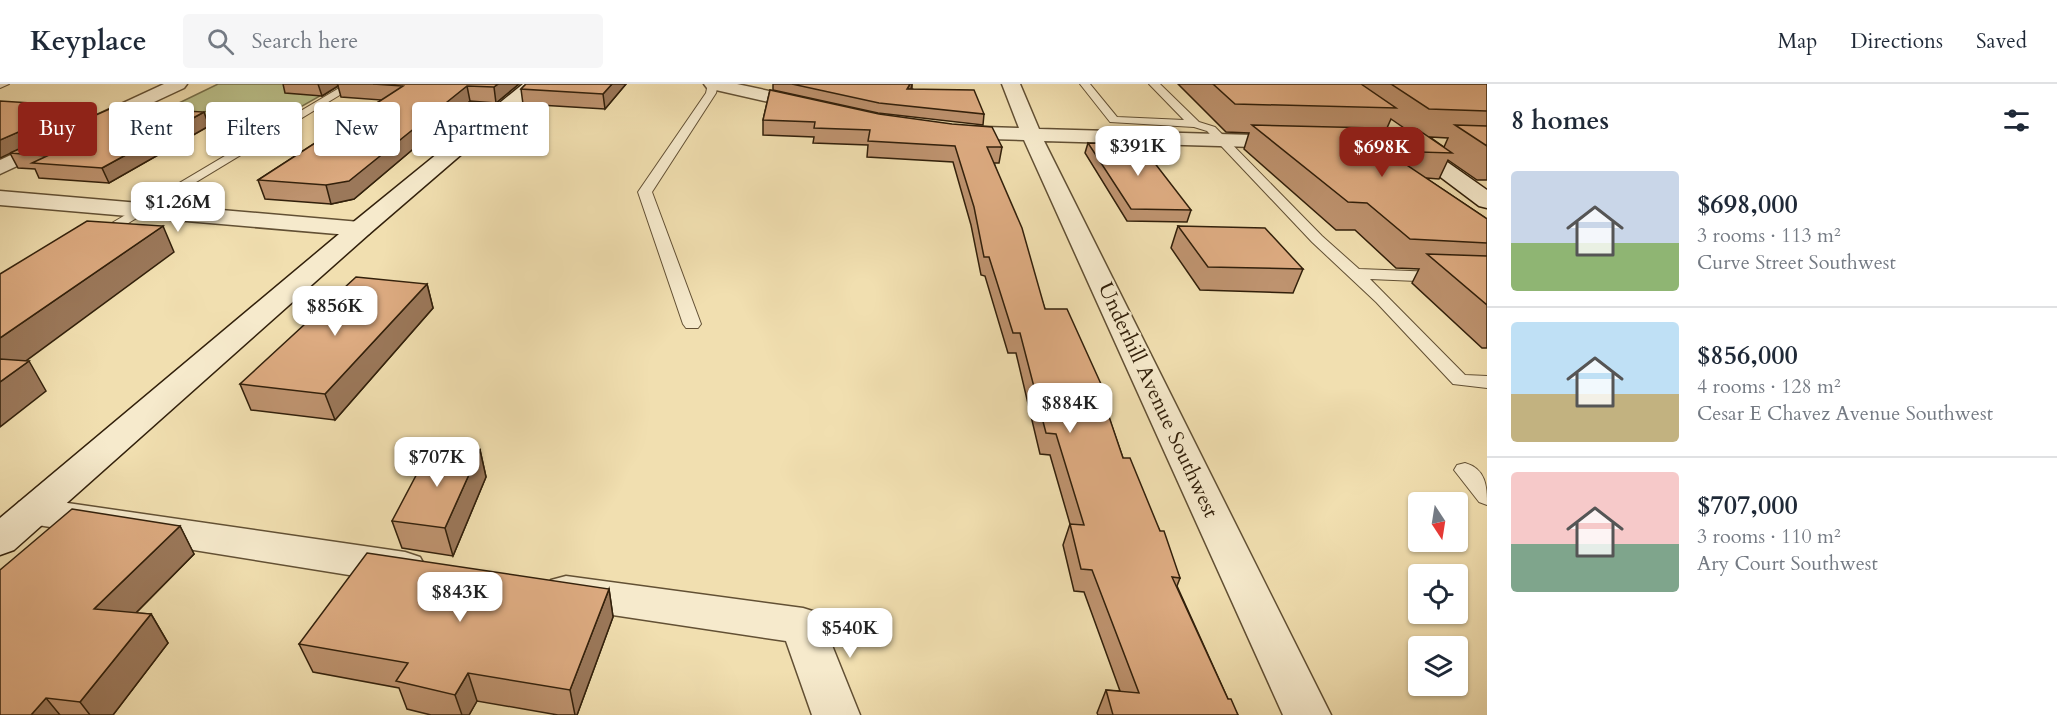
<!DOCTYPE html>
<meta charset="utf-8">
<style>
body{margin:0;font-family:Cardo,serif;background:#f6f6f7;color:#1f2937;height:100vh;display:flex;flex-direction:column;font-size:22px;white-space:nowrap}
*{box-sizing:border-box;margin:0}
p{font-size:20px;color:#747a83}
.icon{flex:none;width:33px;height:33px;fill:none;stroke:currentColor;stroke-width:2;stroke-linecap:round;stroke-linejoin:round}
.map{position:relative;flex:1;overflow:hidden}
.sheet{display:flex;flex-direction:column;background:#fff;width:570px}
.sheet>*{flex:none}
.hud{position:absolute;left:18px;top:18px;width:570px;height:54px;display:flex;gap:12px}
.needle{width:39px;rotate:168deg}
.tools{position:absolute;left:1408px;top:408px;display:grid;gap:12px}
.tools a{display:grid;place-items:center;width:60px;height:60px;border-radius:6px;background:#fff;box-shadow:0 2px 4px #0004;font-size:30px}
.price{position:absolute;translate:-50% -51px;padding:0 14px;border-radius:12px;background:#fff;color:#222;font-size:20px;line-height:39px;filter:drop-shadow(0 2px 3px #0008)}
.price::after{content:'';position:absolute;left:50%;top:36px;width:18px;height:14px;margin-left:-9px;background:inherit;clip-path:polygon(0 0,100% 0,50% 100%)}
.price.on{background:#8f2418;color:#fff}
ul{padding:0;list-style:none}
li{display:flex;align-items:center;gap:18px;height:150px;padding:0 24px}
li+li{border-top:2px solid #e0e1e3}
li span{display:grid;place-items:center;flex:none;width:168px;height:120px;border-radius:6px;color:#555}
li>.icon{margin-inline-start:auto}
span .icon{width:72px;height:72px;fill:#fffc;stroke-width:1}
li b{font-size:26px}
h2{display:flex;justify-content:space-between;align-items:center;height:72px;padding:0 24px;font-size:26px}
.pill{padding:0 21px;border-radius:6px;background:#fff;box-shadow:0 2px 4px #0004;font-size:21px;line-height:54px}
.pill.on{background:#8f2418;color:#fff}
header{display:flex;align-items:center;gap:36px;box-sizing:border-box;height:84px;padding:0 30px;background:#fff;border-bottom:2px solid #e0e1e3}
header strong{font-size:28px}
nav{display:flex;gap:33px;margin-inline-start:auto;font-size:21px}
.search{width:420px;height:54px;background:#f6f6f7;display:flex;align-items:center;gap:15px;box-sizing:border-box;padding:0 21px;border-radius:6px;color:#747a83;font-size:22px}
main{display:flex;flex:1;min-height:0}
.map>svg:first-child{display:block}
</style>
<header>
<strong>Keyplace</strong>
<div class="search"><svg class="icon" aria-label="search" viewBox="0 0 24 24"><circle cx="10" cy="10" r="6"/><path d="M15 15l6 6"/></svg>Search here</div>
<nav><a>Map</a><a>Directions</a><a>Saved</a></nav>
</header>
<main>
<div class="map">
<svg width="1487" height="631" viewBox="0 0 1487 631">
<rect width="100%" height="100%" fill="#f1dfb0"/>
<filter id="stains"><feTurbulence type="fractalNoise" baseFrequency=".00333" numOctaves="4"/><feColorMatrix values="0 0 0 0 .2 0 0 0 0 .09 0 0 0 0 .02 0 0 0 .5 -.17"/></filter>
<radialGradient id="worn" r=".72"><stop offset=".6" stop-color="#630" stop-opacity="0"/><stop offset="1" stop-color="#630" stop-opacity=".3"/></radialGradient>
<path fill="#bbc18b" stroke="#76704b" stroke-width="1.5" d="M218,0H341L267,42L146,35Z"/>
<g fill="none" stroke-linecap="round" stroke-linejoin="round">
<g stroke="#625034" stroke-width="2">
<g id="service">
<path d="M0,0H9L0,4Z"/>
<path d="M346,0H358L102,155H92L90,152Z"/>
<path d="M708,0H718L716,9L652,108L701,240L698,244H686L683,240L638,108L706,9Z"/>
<path d="M1080,0H1090L1117,33L1184,36L1149,0H1160L1199,38L1215,43L1322,152L1359,185L1487,190V200L1370,195L1465,291L1487,292V304L1453,300L1376,218L1312,158L1207,47L1194,43L1110,38Z"/>
<path d="M1465,379C1486,385 1487,402 1487,421L1479,418L1454,386L1457,381Z"/>
</g>
</g>
<g stroke="#625034" stroke-width="3">
<g id="minor">
<path d="M164,0H187L184,4L0,90V76Z"/>
<path d="M704,0H737L820,18L822,22L820,26L813,28L707,4Z"/>
<path d="M1002,0H1020L1039,45L1290,52L1297,54L1300,58L1297,62L1290,64L1044,57L1331,631H1283L1024,56L952,54L945,52L942,48L945,44L952,42L1019,44Z"/>
<path d="M0,107L360,138L369,140L372,145L369,150L360,152L0,121Z"/>
<path d="M33,414L405,468L420,473L426,484L420,495L405,500L19,438L14,428L19,418Z"/>
<path d="M566,492L803,524L819,529L860,631H812L786,557L566,524L551,520L545,508L551,496Z"/>
</g>
</g>
<g stroke="#32200b" stroke-width="3">
<g id="secondary">
<path d="M523,0H543L369,150L14,466L0,471V434L351,140Z"/>
<path d="M1409,54L1416,56L1487,106V124L1479,122L1402,64L1399,60L1402,56Z"/>
</g>
</g>
<use href="#service" fill="#f6eacc" fill-rule="evenodd"/>
<use href="#minor" fill="#f6eacc" fill-rule="evenodd"/>
<use href="#secondary" fill="#f6eacc" fill-rule="evenodd"/>
</g>
<g fill="#be936f" stroke="#32200b" stroke-width="1.5" fill-rule="evenodd">
<path d="M283,0H519L496,19L470,17L354,115L331,120L265,115L258,96L382,16L341,13L338,2L322,12L285,9Z"/>
<path d="M526,0H626L605,25L523,20L521,5Z"/>
<path d="M773,0H912V5L984,30L983,41L878,29L773,6Z"/>
<path d="M1178,0H1487V96H1477L1448,76L1439,95L1426,94L1487,135V264H1482L1412,199L1419,185L1396,184L1355,146H1336L1244,65L1249,49L1226,48ZM1391,35L1404,44H1387ZM1430,53L1448,54L1444,63Z"/>
<path d="M770,6L1002,63L999,79H994L1045,225L1101,300L1099,305L1123,374L1160,447L1180,494L1177,502L1228,615L1238,631H1098L1097,629L1106,606L1120,607L1084,508L1074,507L1063,461L1070,440L1050,371L1040,370L1016,269H1008L985,192L981,191L971,141L953,78L867,73L868,61L813,59L814,53L763,51V36Z"/>
<path d="M209,42L109,99L39,94L35,85L18,84L10,69Z"/>
<path d="M1088,59L1191,126L1187,138L1127,137L1085,69Z"/>
<path d="M1178,142L1303,185L1293,209L1200,206L1171,164Z"/>
<path d="M427,200L433,224L335,336L251,326L240,300Z"/>
<path d="M480,366L486,393L453,472L402,464L392,437Z"/>
<path d="M180,442L194,470L136,529L151,530L168,559L113,631H0Z"/>
<path d="M609,505L613,533L577,631H558L477,617L469,631H431L407,625L399,604L313,588L299,560Z"/>
</g>
<g fill="#9b785a" stroke="#32200b" stroke-width="1.5">
<path d="M318,0H337L338,2L322,12Z"/>
<path d="M498,0H519L496,19L494,3Z"/>
<path d="M612,0H626L605,25L603,10Z"/>
<path d="M910,0H912L911,5H907Z"/>
<path d="M467,2L470,17L354,115L331,120L326,101Z"/>
<path d="M78,22L84,35L0,74V56Z"/>
<path d="M204,28L209,42L109,99L102,84Z"/>
<path d="M163,142L174,168L0,296V254Z"/>
<path d="M427,200L433,224L335,336L325,310Z"/>
<path d="M29,277L46,307L0,343V298Z"/>
<path d="M480,366L486,393L453,472L445,444Z"/>
<path d="M180,442L194,470L112,553L94,525Z"/>
<path d="M609,505L613,533L577,631H575L570,606Z"/>
<path d="M151,530L168,559L113,631H90L80,618Z"/>
<path d="M468,589L477,617L469,631H462L455,611Z"/>
<path d="M46,614L60,631H31Z"/>
</g>
<g fill="#ddab81" stroke="#32200b" stroke-width="1.5">
<path d="M373,0H498L494,3L467,2L349,97L326,101L258,96L403,2Z"/>
<path d="M526,0H612L603,10L521,5Z"/>
<path d="M792,0H910L907,5L974,6L984,30L879,19Z"/>
<path d="M1213,0H1361L1396,24L1235,20Z"/>
<path d="M1391,0H1487V27L1429,25Z"/>
<path d="M770,6L879,30L952,40L992,43L1002,63H987L1022,144L1045,225H1067L1101,300H1098L1123,374H1130L1160,447H1164L1180,494L1172,493L1228,615H1231L1238,631H1113L1106,606L1139,609L1092,486L1081,485L1070,440L1084,441L1056,350L1046,349L1020,249H1013L989,173H984L974,123L955,62L868,57L870,46L814,44L815,38L763,36Z"/>
<path d="M0,17L78,22L0,56Z"/>
<path d="M114,23L204,28L102,84L32,79L47,72L10,69Z"/>
<path d="M1252,41L1417,45L1452,69L1386,67L1487,135V159L1410,155L1367,119L1348,118Z"/>
<path d="M1455,41L1487,42V62Z"/>
<path d="M1088,59L1140,60L1191,126L1131,125Z"/>
<path d="M87,137L163,142L0,254V190Z"/>
<path d="M1178,142L1265,144L1303,185L1208,183Z"/>
<path d="M1427,170L1487,172V221Z"/>
<path d="M356,193L427,200L325,310L240,300Z"/>
<path d="M0,275L29,277L0,298Z"/>
<path d="M430,365L480,366L445,444L392,437Z"/>
<path d="M72,425L180,442L94,525L151,530L80,618L46,614L31,631H0V486L13,475Z"/>
<path d="M367,469L609,505L570,606L468,589L455,611L396,597L408,579L299,560Z"/>
</g>
<g text-anchor="middle" dominant-baseline="central" stroke-width="4.5" stroke-linejoin="round" paint-order="stroke">
<g font-size="21" fill="#32200b" stroke="#f6eacc">
<text transform="translate(1158 316) rotate(65)">Underhill Avenue Southwest</text>
</g>
</g>
<rect width="100%" height="100%" filter="url(#stains)"/>
<rect width="100%" height="100%" fill="url(#worn)"/>
</svg>
<div class="tools">
<a><svg class="needle" viewBox="-14 -14 28 28"><path d="M0-13l5 13h-10z" fill="#e53935"/><path d="M0 13l5-13h-10z" fill="#747a83"/></svg></a>
<a><svg class="icon" aria-label="locate" viewBox="0 0 24 24"><circle cx="12" cy="12" r="6"/><path d="M12 2v4M12 18v4M2 12h4M18 12h4"/></svg></a>
<a><svg class="icon" aria-label="layers" viewBox="0 0 24 24"><path d="M12 4l9 5-9 5-9-5zM3 14l9 5 9-5"/></svg></a>
</div>
<b class="price" style="left:1138px;top:93px">$391K</b>
<b class="price on" style="left:1382px;top:94px">$698K</b>
<b class="price" style="left:178px;top:149px">$1.26M</b>
<b class="price" style="left:335px;top:253px">$856K</b>
<b class="price" style="left:1070px;top:350px">$884K</b>
<b class="price" style="left:437px;top:404px">$707K</b>
<b class="price" style="left:460px;top:539px">$843K</b>
<b class="price" style="left:850px;top:575px">$540K</b>
<div class="hud">
<a class="pill on">Buy</a>
<a class="pill">Rent</a>
<a class="pill">Filters</a>
<a class="pill">New</a>
<a class="pill">Apartment</a>
</div>
</div>
<section class="sheet">
<h2>8 homes<svg class="icon" aria-label="filters" viewBox="0 0 24 24"><path d="M4 7h16M4 17h16"/><circle cx="9" cy="7" r="2"/><circle cx="15" cy="17" r="2"/></svg></h2>
<ul>
<li><span style="background:linear-gradient(#c9d6e8 60%,#8fb573 0)"><svg class="icon" aria-label="home" viewBox="0 0 24 24"><path d="M3 11l9-7 9 7M6 9v11h12V9"/></svg></span><div><b>$698,000</b><p>3 rooms · 113 m²</p><p>Curve Street Southwest</p></div></li>
<li><span style="background:linear-gradient(#bfe0f5 60%,#c2b280 0)"><svg class="icon" aria-label="home" viewBox="0 0 24 24"><path d="M3 11l9-7 9 7M6 9v11h12V9"/></svg></span><div><b>$856,000</b><p>4 rooms · 128 m²</p><p>Cesar E Chavez Avenue Southwest</p></div></li>
<li><span style="background:linear-gradient(#f6c9c9 60%,#7fa58c 0)"><svg class="icon" aria-label="home" viewBox="0 0 24 24"><path d="M3 11l9-7 9 7M6 9v11h12V9"/></svg></span><div><b>$707,000</b><p>3 rooms · 110 m²</p><p>Ary Court Southwest</p></div></li>
</ul>
</section>
</main>
